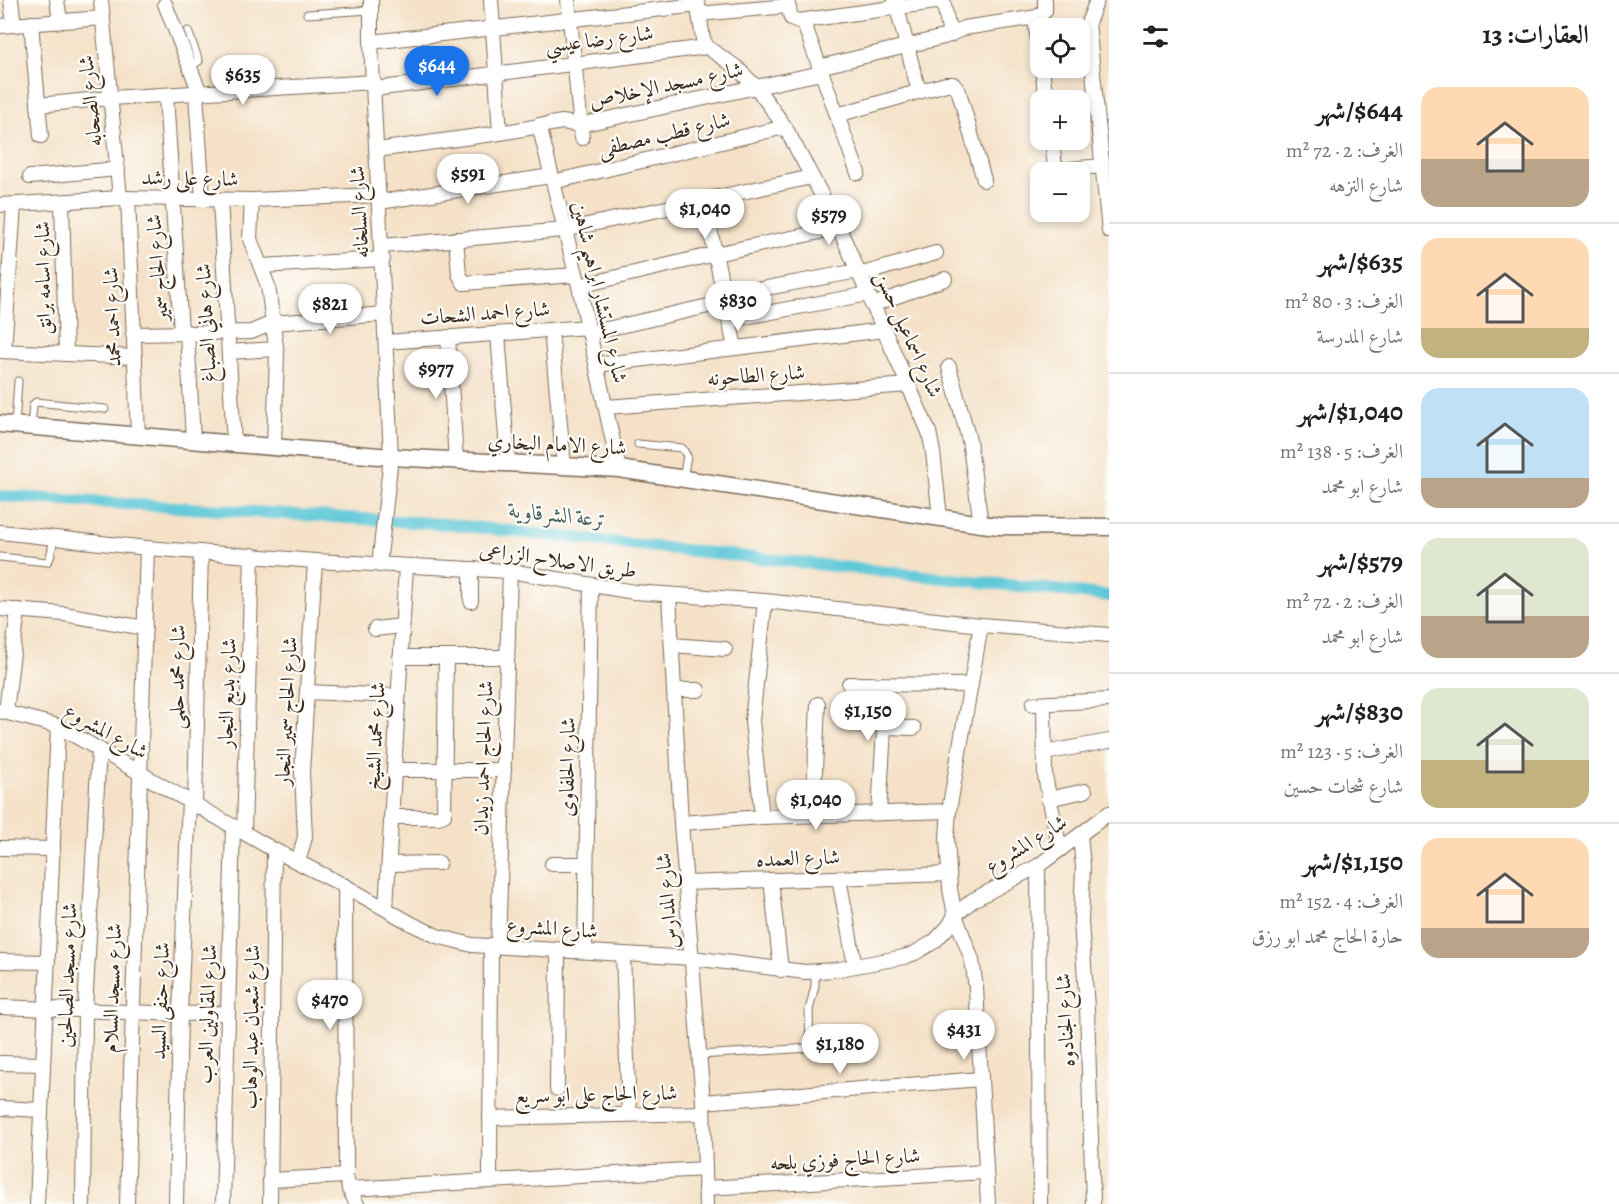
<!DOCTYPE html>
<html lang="ar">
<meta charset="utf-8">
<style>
body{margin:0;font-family:Alegreya,Amiri,serif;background:#f6f6f6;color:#202124;direction:rtl;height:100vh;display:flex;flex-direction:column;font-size:22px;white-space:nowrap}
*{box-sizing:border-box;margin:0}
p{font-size:20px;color:#757577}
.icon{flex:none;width:33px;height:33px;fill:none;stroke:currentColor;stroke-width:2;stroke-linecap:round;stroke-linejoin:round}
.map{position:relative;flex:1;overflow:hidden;direction:ltr}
.side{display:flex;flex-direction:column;background:#fff;width:510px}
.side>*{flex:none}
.tools{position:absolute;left:1030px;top:18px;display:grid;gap:12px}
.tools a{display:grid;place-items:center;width:60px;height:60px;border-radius:12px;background:#fff;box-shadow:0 3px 9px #0003;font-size:30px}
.price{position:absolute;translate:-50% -51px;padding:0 14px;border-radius:21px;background:#fff;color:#222;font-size:20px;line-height:39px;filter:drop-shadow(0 2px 3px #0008)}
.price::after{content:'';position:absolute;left:50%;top:36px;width:18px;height:14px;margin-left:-9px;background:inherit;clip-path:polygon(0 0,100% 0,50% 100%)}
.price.selected{background:#1a73e8;color:#fff}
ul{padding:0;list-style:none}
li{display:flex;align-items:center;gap:18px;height:150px;padding:0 30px}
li+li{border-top:2px solid #e0e0e0}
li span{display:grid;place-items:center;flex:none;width:168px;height:120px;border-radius:18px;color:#555}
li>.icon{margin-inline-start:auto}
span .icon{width:72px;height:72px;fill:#fffc;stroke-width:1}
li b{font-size:26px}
h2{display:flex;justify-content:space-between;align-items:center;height:72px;padding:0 30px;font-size:26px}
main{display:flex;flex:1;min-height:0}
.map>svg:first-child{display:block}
</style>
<main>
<section class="side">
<h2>العقارات: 13<svg class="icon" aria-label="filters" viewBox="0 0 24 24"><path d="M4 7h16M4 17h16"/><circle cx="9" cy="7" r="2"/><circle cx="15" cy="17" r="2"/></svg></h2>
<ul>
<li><span style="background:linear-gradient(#ffd9b3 60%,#b9a48a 0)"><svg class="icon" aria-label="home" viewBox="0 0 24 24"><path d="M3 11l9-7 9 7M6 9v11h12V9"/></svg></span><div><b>$644/شهر</b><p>الغرف: 2 · 72 m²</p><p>شارع النزهه</p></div></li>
<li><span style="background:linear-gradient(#ffd9b3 75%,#c2b280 0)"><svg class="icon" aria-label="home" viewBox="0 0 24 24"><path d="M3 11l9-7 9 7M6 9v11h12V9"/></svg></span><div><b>$635/شهر</b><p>الغرف: 3 · 80 m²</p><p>شارع المدرسة</p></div></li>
<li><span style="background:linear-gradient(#bfe0f5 75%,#b9a48a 0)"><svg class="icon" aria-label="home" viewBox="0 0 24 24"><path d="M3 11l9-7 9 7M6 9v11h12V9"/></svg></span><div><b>$1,040/شهر</b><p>الغرف: 5 · 138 m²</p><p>شارع ابو محمد</p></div></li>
<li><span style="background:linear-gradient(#dfe7d0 65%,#b9a48a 0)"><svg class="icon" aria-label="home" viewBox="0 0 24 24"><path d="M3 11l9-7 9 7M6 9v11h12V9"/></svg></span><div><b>$579/شهر</b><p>الغرف: 2 · 72 m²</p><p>شارع ابو محمد</p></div></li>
<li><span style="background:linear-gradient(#dfe7d0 60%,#c2b280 0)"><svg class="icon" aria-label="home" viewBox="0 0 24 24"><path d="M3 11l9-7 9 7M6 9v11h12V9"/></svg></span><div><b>$830/شهر</b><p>الغرف: 5 · 123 m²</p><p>شارع شحات حسين</p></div></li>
<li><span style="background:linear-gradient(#ffd9b3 75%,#b9a48a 0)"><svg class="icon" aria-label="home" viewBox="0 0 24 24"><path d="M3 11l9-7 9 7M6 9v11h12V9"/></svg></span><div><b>$1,150/شهر</b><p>الغرف: 4 · 152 m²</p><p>حارة الحاج محمد ابو رزق</p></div></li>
</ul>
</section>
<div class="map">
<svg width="1109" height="1204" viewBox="0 0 1109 1204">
<rect width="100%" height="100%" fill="#fdfcf7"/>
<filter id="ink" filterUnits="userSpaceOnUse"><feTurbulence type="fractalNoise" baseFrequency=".0167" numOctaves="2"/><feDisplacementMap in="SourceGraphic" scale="12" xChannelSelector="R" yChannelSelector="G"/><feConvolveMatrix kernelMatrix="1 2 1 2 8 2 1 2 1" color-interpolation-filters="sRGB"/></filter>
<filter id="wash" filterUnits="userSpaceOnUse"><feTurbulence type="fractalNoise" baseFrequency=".008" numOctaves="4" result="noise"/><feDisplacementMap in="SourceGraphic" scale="24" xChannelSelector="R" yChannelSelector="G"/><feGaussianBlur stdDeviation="1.35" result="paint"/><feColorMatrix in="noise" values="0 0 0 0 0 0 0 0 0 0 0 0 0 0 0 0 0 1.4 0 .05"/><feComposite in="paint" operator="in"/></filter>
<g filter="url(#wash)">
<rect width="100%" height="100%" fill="#f4e1c7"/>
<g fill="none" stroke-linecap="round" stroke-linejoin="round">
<path stroke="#5ec8d8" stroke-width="12" d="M0,496L445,524L1109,596"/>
</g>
</g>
<g filter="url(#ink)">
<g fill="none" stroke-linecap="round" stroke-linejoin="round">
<g stroke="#7c6a59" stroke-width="9">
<g id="service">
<path d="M307,14L371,10"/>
<path d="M188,31L199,61L190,67"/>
<path d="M15,425L18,381"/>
<path d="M31,427L33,405L36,402L105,409"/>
<path d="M638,444L682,448L687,456L683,478"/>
<path d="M0,557L47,562L50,558L54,538"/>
<path d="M699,1055L810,1048L809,1010L815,986V972"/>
</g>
</g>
<g stroke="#7c6a59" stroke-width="16">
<g id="minor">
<path d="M11,0L14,25"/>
<path d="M57,0L60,21"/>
<path d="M101,0L120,198"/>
<path d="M371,0V42L391,457L379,565"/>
<path d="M491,0L500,133"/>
<path d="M568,0L582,138"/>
<path d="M697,0L703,39L707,47L736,67L757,88L785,127L812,177L839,228L929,432L933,452L940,518"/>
<path d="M787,0L791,18L798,21L943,1"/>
<path d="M895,0L919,92"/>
<path d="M943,0L950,35"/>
<path d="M1097,0L1088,23L1109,231"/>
<path d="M165,4L200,93"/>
<path d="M699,14L788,6"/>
<path d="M1037,17L1035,20L1041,63"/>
<path d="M803,21L858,173"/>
<path d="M31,23L41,136"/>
<path d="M0,26L102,18"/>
<path d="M371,42L698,5"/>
<path d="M819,67L944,37L964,28L1037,17L1045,11V0"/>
<path d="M1042,68L1046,100"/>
<path d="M374,89L707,47"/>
<path d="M196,93L203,200"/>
<path d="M166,95L181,332"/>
<path d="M38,105L111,98L374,82"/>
<path d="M837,115L946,84H953L959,92L984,180"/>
<path d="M539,125L579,286L619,469"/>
<path d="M1052,140L1055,168L1058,170L1102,166"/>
<path d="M377,150L500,133L562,122L580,125L589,123L821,73"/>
<path d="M30,177L118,169"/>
<path d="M553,182L785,127"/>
<path d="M128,198L138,436"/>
<path d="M220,200L234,444"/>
<path d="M252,200L250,239L268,286L277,354L274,447"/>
<path d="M704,200L735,348"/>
<path d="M62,202L66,354"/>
<path d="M379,202L551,176"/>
<path d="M0,205L120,198L252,200L379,195"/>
<path d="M456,239L459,274L464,283L576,275"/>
<path d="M382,246L564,230L812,177"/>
<path d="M262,266L383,259"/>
<path d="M859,275L936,253"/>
<path d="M579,286L715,254L839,228"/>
<path d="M724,296L858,271"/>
<path d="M872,305L945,279"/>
<path d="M729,320L868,294"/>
<path d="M551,330L564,466"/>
<path d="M187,332L193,440"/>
<path d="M589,333L726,302"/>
<path d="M133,334L251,332L273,323L385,314"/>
<path d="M498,334L508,463"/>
<path d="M448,337L456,460"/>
<path d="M386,342L588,327"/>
<path d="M0,351L135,357"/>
<path d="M4,351L14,205"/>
<path d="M229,352L276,349"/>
<path d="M596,365L884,330"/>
<path d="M949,367L969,440L981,524"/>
<path d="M606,407L909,385"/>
<path d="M0,532L147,548L315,561L510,571L634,592L765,601L981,625L1109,635"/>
<path d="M471,569V601"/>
<path d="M669,595L681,823L703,1102L706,1204"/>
<path d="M0,609L64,614L145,628"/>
<path d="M981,625L949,811L947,837L950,889L955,915L972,960L976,988L988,1204"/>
<path d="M375,629L402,626"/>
<path d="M672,645L725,649"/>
<path d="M400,657H507"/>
<path d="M849,684L971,685"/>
<path d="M674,690H698"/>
<path d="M307,692L398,696"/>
<path d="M1033,704L1109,700"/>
<path d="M1044,704L1045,776L1060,850"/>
<path d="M0,711L58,726L274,850L345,886L412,924L437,936L472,945L692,958L805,972L834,970L904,957L915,953L935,941L949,926L955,915L973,900L1038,866L1109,813"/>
<path d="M6,712L18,610"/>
<path d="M1044,753L1109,741"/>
<path d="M394,770H504"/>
<path d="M1048,799L1085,791"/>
<path d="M195,804L201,552"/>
<path d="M879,813L884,729L886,727L914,728"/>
<path d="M813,815L818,704"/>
<path d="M391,817H438L444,815L446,657"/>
<path d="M762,817L752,721L765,601"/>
<path d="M681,823L762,817L949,811"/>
<path d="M244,831L252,555"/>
<path d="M1080,835L1083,867L1081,922L1087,1008L1093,1204"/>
<path d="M0,848L53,849"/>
<path d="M298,862L305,837L302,772L315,561"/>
<path d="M389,864L439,863"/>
<path d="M552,864H586"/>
<path d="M1038,866L1040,1204"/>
<path d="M839,878L855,966"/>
<path d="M771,880L781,970"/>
<path d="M686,883L948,874"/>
<path d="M345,886L346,1176L349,1189L357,1204"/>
<path d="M386,908L406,566"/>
<path d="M498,945L510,571"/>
<path d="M585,951L591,585"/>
<path d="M623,954L629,1114"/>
<path d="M0,961L48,962"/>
<path d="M0,1007L180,1014L228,1013"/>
<path d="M0,1063L43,1064"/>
<path d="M557,1089L558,949"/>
<path d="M703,1102L980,1079"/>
<path d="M0,1108L41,1110"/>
<path d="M490,1118L703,1113"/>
<path d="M270,1180L346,1176"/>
<path d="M490,1180L491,945"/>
<path d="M705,1188L986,1172"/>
<path d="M349,1189L705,1169"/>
<path d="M37,1204L58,726"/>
<path d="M83,1204L85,1010L99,749"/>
<path d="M127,1204L147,548"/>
<path d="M176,1204L180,1014L189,800"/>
<path d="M223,1204L233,826"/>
<path d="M270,1204L274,850"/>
</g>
</g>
<g stroke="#7c6a59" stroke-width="19">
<path id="tertiary" d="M0,424L391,457L619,469L981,524L999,526L1109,527"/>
</g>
<use href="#service" stroke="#fff" stroke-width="7"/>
<use href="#minor" stroke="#fff" stroke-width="14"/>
<use href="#tertiary" stroke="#fff" stroke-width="16"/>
</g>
</g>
<g text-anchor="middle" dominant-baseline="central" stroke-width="4.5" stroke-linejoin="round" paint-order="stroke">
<g font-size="21" fill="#3b2a1e" stroke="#fdfcf7">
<text transform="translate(599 39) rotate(-7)">شارع رضا عيسي</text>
<text transform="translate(666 85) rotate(-12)">شارع مسجد الإخلاص</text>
<text transform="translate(90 101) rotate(-96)">شارع الصحابه</text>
<text transform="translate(664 134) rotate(-13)">شارع قطب مصطفى</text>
<text transform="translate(190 178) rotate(1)">شارع على رشد</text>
<text transform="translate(359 212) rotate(-93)">شارع السلخانه</text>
<text transform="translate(157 268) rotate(-94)">شارع الحاج سمير</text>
<text transform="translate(43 278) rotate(-91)">شارع اسامه برانق</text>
<text transform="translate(600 292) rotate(77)">شارع المستشار ابراهيم شاهين</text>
<text transform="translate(485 313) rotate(-4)">شارع احمد الشحات</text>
<text transform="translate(112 317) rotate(-92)">شارع احمد محمد</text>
<text transform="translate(206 323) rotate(-93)">شارع هاني الصباغ</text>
<text transform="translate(909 334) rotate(66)">شارع اسماعيل حسن</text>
<text transform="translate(756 375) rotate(-4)">شارع الطاحونه</text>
<text transform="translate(557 444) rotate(3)">شارع الامام البخاري</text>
<text transform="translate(558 560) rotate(8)">طريق الاصلاح الزراعى</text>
<text transform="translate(177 677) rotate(-89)">شارع محمد حلمى</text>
<text transform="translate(227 693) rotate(-88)">شارع بديع النجار</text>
<text transform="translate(286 711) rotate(-87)">شارع الحاج سمير النجار</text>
<text transform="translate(106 731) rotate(29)">شارع المشروع</text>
<text transform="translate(375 736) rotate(-87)">شارع محمد الشيخ</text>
<text transform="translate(483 758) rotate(-88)">شارع الحاج احمد زيدان</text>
<text transform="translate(567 767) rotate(-89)">شارع الحلفاوى</text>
<text transform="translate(1026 844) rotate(-32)">شارع المشروع</text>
<text transform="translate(798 858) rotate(-2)">شارع العمده</text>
<text transform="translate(667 901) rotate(-95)">شارع المدارس</text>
<text transform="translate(552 928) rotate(4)">شارع المشروع</text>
<text transform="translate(67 975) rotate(-88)">شارع مسجد الصالحين</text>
<text transform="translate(112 988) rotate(-88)">شارع مسجد السلام</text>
<text transform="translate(160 1001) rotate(-88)">شارع حنفى السيد</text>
<text transform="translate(207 1014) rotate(-88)">شارع المقاولين العرب</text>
<text transform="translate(1065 1020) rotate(-93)">شارع الجنادوه</text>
<text transform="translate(251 1027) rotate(-89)">شارع شعبان عبد الوهاب</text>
<text transform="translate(596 1094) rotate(-1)">شارع الحاج على ابو سريع</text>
<text transform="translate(845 1159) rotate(-3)">شارع الحاج فوزي بلحه</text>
</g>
<g font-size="22" font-style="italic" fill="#47615f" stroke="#fdfcf7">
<text transform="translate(558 515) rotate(6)">ترعة الشرقاوية</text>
</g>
</g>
</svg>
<div class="tools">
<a><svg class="icon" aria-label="locate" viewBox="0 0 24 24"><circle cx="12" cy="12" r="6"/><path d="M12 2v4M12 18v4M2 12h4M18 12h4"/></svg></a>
<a>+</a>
<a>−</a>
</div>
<b class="price selected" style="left:437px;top:97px">$644</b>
<b class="price" style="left:243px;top:106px">$635</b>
<b class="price" style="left:468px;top:205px">$591</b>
<b class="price" style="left:705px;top:240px">$1,040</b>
<b class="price" style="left:829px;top:246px">$579</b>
<b class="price" style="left:738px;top:332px">$830</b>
<b class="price" style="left:330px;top:335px">$821</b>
<b class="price" style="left:436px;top:400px">$977</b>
<b class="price" style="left:868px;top:742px">$1,150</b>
<b class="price" style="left:816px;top:831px">$1,040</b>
<b class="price" style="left:330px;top:1031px">$470</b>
<b class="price" style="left:964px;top:1061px">$431</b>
<b class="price" style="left:840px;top:1075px">$1,180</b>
</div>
</main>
